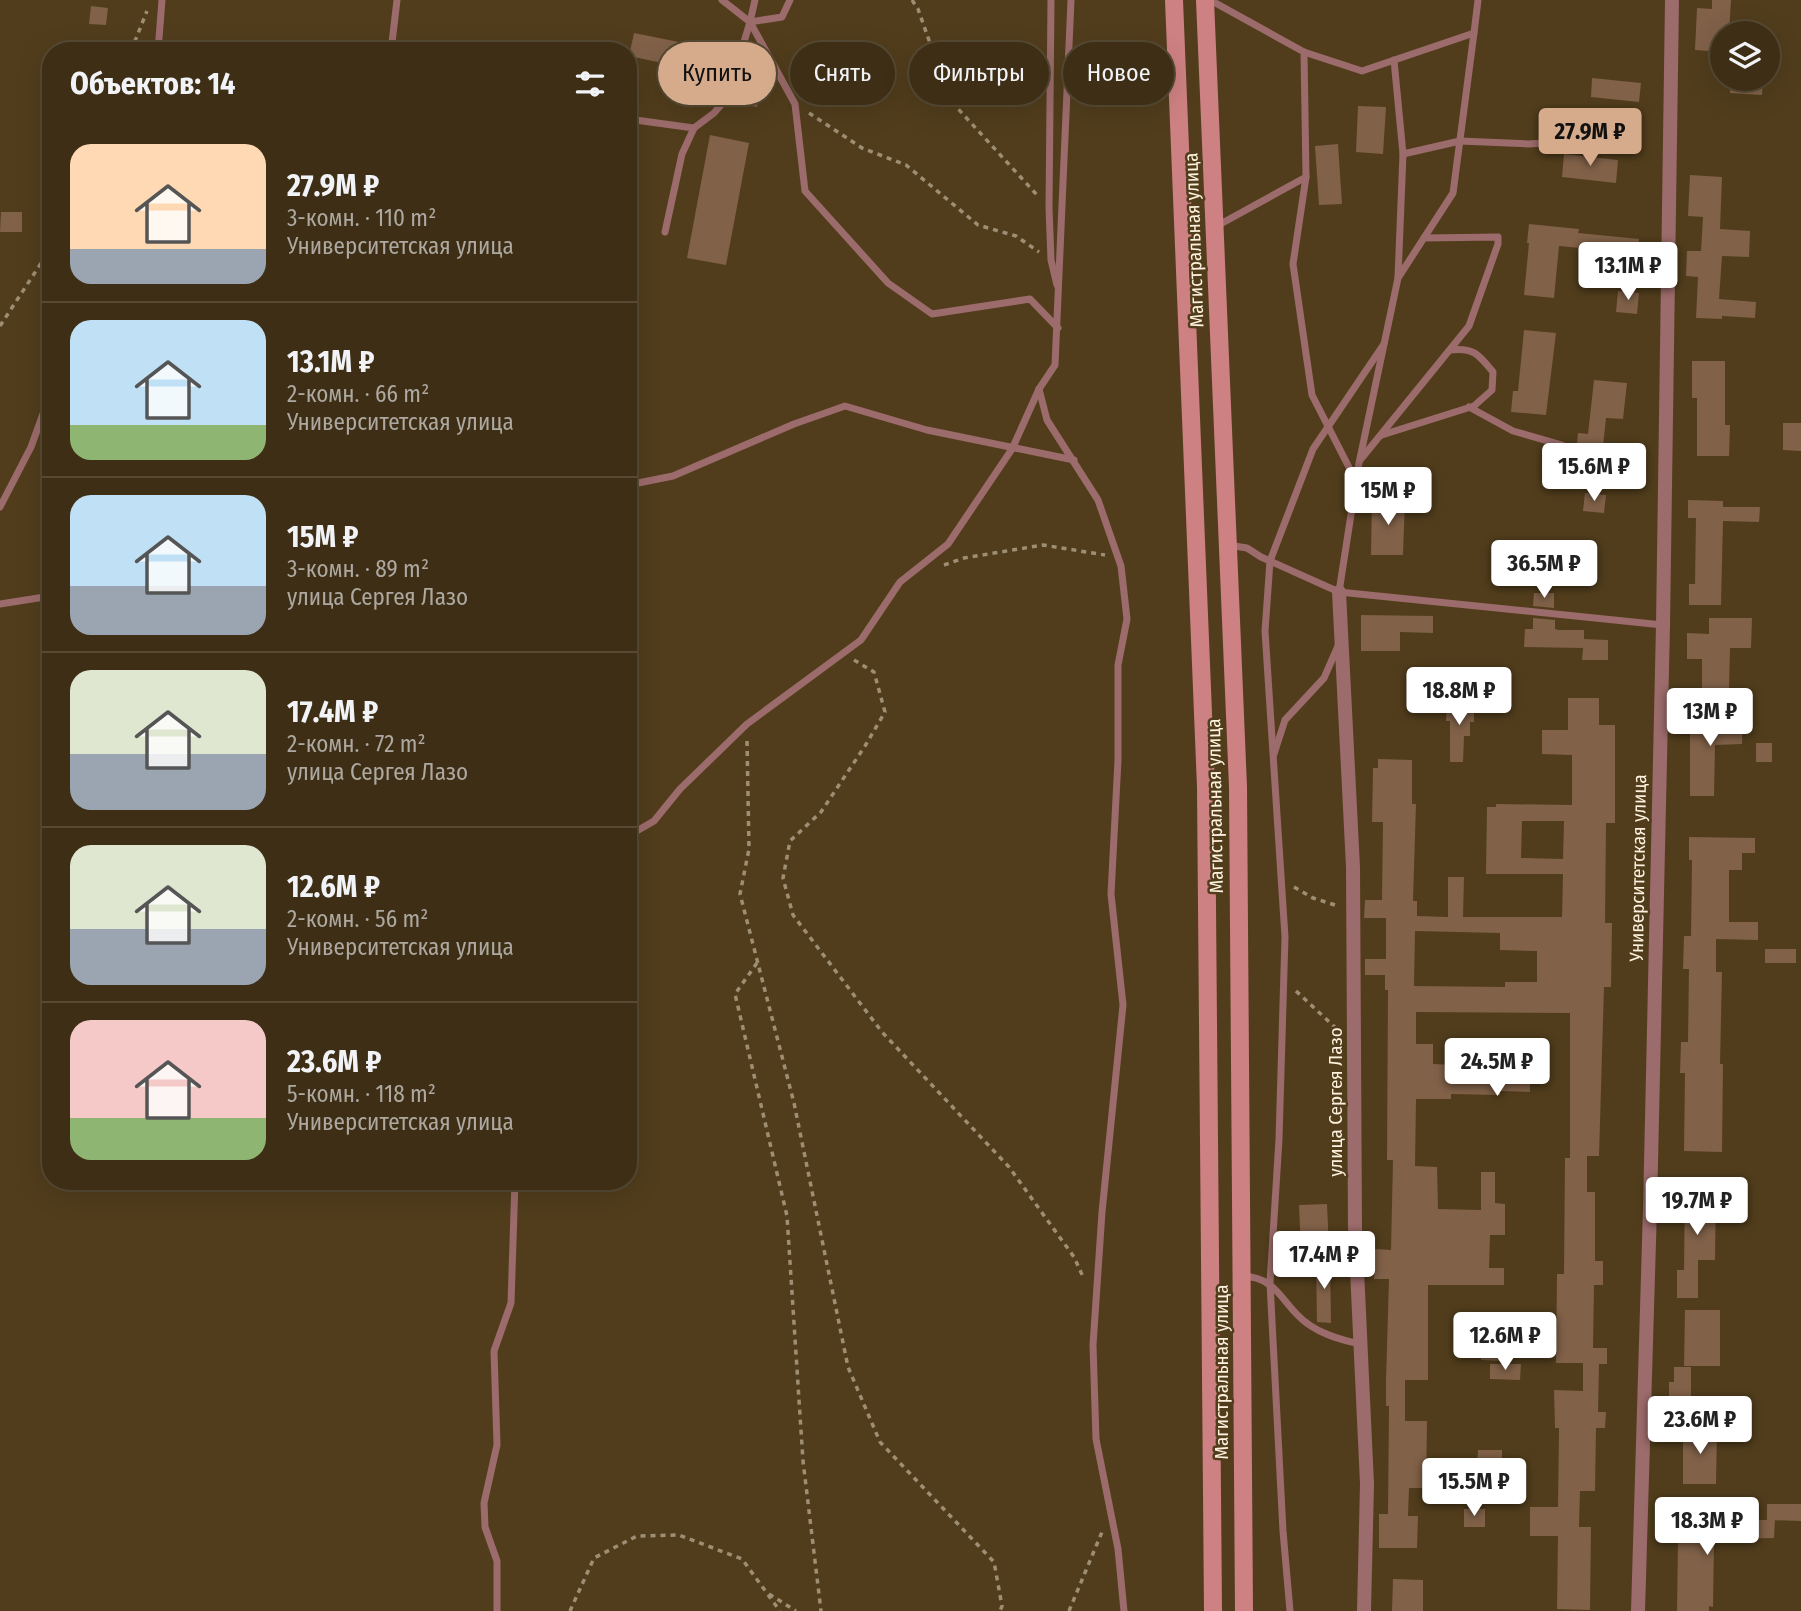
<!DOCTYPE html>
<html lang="ru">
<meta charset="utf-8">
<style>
body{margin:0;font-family:"Fira Sans Condensed",sans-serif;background:#44361e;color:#f1f3f6;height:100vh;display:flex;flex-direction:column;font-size:26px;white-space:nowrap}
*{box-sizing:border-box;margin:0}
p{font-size:23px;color:#ada8a0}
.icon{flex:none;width:38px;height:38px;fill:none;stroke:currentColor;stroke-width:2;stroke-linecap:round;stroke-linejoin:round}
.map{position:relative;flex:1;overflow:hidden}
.sheet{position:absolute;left:42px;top:42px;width:595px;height:1148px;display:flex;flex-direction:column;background:#3d2e15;border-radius:28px;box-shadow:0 7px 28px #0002,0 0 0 2px #564a34}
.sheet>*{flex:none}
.hud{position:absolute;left:658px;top:42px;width:665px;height:63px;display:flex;gap:14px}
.tools{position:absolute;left:1710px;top:21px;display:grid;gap:14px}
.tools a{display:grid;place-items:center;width:70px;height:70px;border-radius:50%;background:#3d2e15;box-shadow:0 7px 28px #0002,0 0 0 2px #564a34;font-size:35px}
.price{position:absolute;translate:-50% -60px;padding:0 16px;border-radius:7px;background:#fff;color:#222;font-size:23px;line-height:46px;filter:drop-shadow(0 2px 4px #0008)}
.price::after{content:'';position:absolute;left:50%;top:42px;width:21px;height:16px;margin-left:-10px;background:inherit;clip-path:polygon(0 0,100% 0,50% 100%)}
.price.current{background:#d6ab8b;color:#111}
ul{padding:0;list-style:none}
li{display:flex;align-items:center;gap:21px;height:175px;padding:0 28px}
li+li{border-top:2px solid #564a34}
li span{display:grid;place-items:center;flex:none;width:196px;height:140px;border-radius:21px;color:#555}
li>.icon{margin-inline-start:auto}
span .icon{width:84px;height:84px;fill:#fffc;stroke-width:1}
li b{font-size:30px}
h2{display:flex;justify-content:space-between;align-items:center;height:84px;padding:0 28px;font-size:30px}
.pill{padding:0 24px;border-radius:32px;background:#3d2e15;box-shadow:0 7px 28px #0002,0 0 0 2px #564a34;font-size:24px;line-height:63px}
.pill.current{background:#d6ab8b;color:#111}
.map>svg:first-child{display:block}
</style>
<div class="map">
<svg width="1801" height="1611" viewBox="0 0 1801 1611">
<rect width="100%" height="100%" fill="#513d1c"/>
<g fill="#816148" fill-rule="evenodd">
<path d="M1712,0H1731L1729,33H1722V52L1695,50L1697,8L1712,9Z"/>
<path d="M91,6L108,8L106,25L89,24Z"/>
<path d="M634,33L724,51L719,75L629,56Z"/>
<path d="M1592,78L1641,83L1639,102L1591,97Z"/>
<path d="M1731,79H1763L1762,95L1730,93Z"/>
<path d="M742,82L761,85L757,107L738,103Z"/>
<path d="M1358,106L1386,107L1383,154L1356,152Z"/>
<path d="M710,135L749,143L726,265L687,258Z"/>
<path d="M1338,144L1342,204L1319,205L1315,146Z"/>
<path d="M1564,154L1618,160L1616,183L1562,177Z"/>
<path d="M1690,175L1722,177L1720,229L1750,231L1749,257L1722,256L1719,299L1756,302L1755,318L1722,316V319L1696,318L1698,277L1686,276L1687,251H1701L1703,217L1688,216Z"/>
<path d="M1,212H22V232H0Z"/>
<path d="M1529,224L1579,229L1578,233L1639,239L1637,261L1601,257L1602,250L1559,246L1554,298L1524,295L1529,243H1527Z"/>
<path d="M1618,291L1639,293L1637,314L1616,312Z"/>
<path d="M1524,330L1556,333L1546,415L1511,412L1513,391H1518Z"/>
<path d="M1692,361H1725V425H1730L1729,456H1697V398H1692Z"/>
<path d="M1594,380L1627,383L1623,419L1606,418L1600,475L1574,472L1578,433L1588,434Z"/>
<path d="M1783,423H1801V451L1783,450Z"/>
<path d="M1585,493L1606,495L1604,513L1583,511Z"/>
<path d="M1372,498L1405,499L1403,555H1371Z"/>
<path d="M1688,500L1723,501V507H1760L1759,522L1723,521L1721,605H1689V584H1695L1696,518H1688Z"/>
<path d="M1547,553L1576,554V572H1546Z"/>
<path d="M1534,593H1554V608L1533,606Z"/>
<path d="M1361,615L1433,616V633L1400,632V651H1361Z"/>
<path d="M1533,618L1555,620V629L1558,630H1584V639L1608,640V660H1582L1583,648L1524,647L1525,629H1533Z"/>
<path d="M1709,618H1752L1751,648H1730L1729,689L1702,688V659H1687V633L1709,634Z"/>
<path d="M1568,698H1599V725H1615V823H1606L1605,923H1612L1611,987H1604L1599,1156H1587V1192H1595V1261H1603V1285H1594L1593,1348H1607V1364H1599L1598,1412H1606L1605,1428H1596L1595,1491H1580L1579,1527H1591L1590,1610L1557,1609L1558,1536H1530V1507H1558L1559,1428H1555L1554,1390L1583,1391V1363H1556L1557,1274H1564L1565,1158H1570V1013L1416,1012V1044H1433V1064L1530,1068V1092L1500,1091V1095L1451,1094V1099H1416L1415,1166L1437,1167L1438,1209L1481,1210V1172H1495V1203L1505,1204V1235H1490L1489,1268H1504V1285H1428V1380H1405V1421H1427L1426,1488H1409L1408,1516H1418L1417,1548H1379V1514H1388L1389,1406H1386V1380L1389,1279H1374L1375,1249L1391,1250L1393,1160H1387L1388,990H1385V975H1365V959H1386V918H1364L1365,900H1382L1383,822H1372L1373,768H1378V759L1412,760V804H1416L1413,901H1417V916L1448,917V877H1464L1463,917H1562L1563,874H1486L1487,807H1496V804L1572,805V755L1542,754V730H1568ZM1522,821H1564L1563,859L1521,858ZM1415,931L1500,933V950L1537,951V982H1505V987L1414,986Z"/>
<path d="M1447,702L1474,703V722H1470V736H1464L1463,762H1450V721H1446Z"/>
<path d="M1690,716H1743L1742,744L1715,745L1714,796H1690Z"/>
<rect x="1756" y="743" width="16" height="19"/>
<path d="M1689,837L1755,838V853H1742V870H1729V922H1758V940L1716,939V972H1722L1720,1064H1723L1722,1152L1684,1151L1685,1073H1680L1681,1042H1688L1689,969H1683L1684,936H1691L1692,860H1689Z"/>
<rect x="1765" y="949" width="31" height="14"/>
<path d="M1685,1186L1716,1187L1715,1260H1698V1298H1677V1270H1684Z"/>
<path d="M1327,1204L1329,1249L1301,1250L1299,1205Z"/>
<path d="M1316,1260H1330L1331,1323L1317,1322Z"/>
<path d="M1685,1310H1720V1366H1684Z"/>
<path d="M1481,1319L1502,1320V1361L1481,1360Z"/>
<path d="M1490,1364H1521L1520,1380L1490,1379Z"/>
<path d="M1674,1367H1691V1414H1669V1382H1674Z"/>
<path d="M1683,1429H1717L1716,1484H1683Z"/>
<path d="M1478,1450H1502V1468L1477,1467Z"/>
<path d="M1767,1504H1801V1521L1767,1520Z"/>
<rect x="1464" y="1509" width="21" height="18"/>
<path d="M1750,1520H1775L1774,1538L1714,1539L1713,1607L1709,1606V1611H1677L1678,1538H1671V1522L1750,1523Z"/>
<path d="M1393,1579L1423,1580V1611H1392Z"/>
</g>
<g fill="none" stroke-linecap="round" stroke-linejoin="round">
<g stroke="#9e8e73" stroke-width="3.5" stroke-dasharray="5 5" stroke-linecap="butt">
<path d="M912,0L918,9L950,100L1037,195"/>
<path d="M131,51L147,11"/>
<path d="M809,113L862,148L906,165L978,225L1016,236L1039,252"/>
<path d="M0,326L51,248"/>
<path d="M944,565L964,558L1043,545L1105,555"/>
<path d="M854,660L874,672L885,712L865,746L821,812L790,841L783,878L793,915L882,1032L1009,1167L1074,1257L1084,1279"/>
<path d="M747,741L749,849L740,894L794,1103L848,1367L880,1442L994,1562L1002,1606L1000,1611"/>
<path d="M1294,887L1313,898L1338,906"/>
<path d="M757,963L735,994L787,1216L803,1461L821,1611"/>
<path d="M1296,991L1339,1031"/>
<path d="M527,1189L535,1181"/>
<path d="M769,1594L796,1611"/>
<path d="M570,1611L594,1558L637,1536L679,1535L742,1559L780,1611"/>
<path d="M1069,1611L1102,1532"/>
</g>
<g stroke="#9c6b6b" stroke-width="7">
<path d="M722,0L750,22L795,104L805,191L888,283L932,314L1030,299L1058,328"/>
<path d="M1051,0L1049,208L1051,260L1057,285"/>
<path d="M1210,0L1304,52L1306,177L1215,227"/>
<path d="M750,22L755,0"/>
<path d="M158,51L162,0"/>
<path d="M391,51L397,0"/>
<path d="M1304,52L1362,71L1474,33L1478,0"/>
<path d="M1394,60L1403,154L1398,277"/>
<path d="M628,119L694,128"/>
<path d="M1403,154L1460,141L1529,144L1602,139L1632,144"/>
<path d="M1306,177L1293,264L1312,395L1356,481"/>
<path d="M665,232L682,154L694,128L714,113L727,98L750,22L782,17L790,0"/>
<path d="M1039,389L1047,420L1098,500L1121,566L1127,619L1118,665V760L1111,894L1123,1005L1102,1212L1093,1345L1096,1439L1118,1549L1124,1611"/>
<path d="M1469,407L1513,431L1562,445"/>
<path d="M1382,435L1474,406L1492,390L1493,372C1479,355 1474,347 1450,350"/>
<path d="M1361,459L1469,326L1498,244V237L1424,238"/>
<path d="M628,485L673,476L794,424L845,406L927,430L1074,460"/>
<path d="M0,507L31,447L51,392"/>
<path d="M1228,545L1247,548L1261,557L1339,592L1663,625"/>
<path d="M1339,592L1359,463L1398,278L1453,193L1474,33"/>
<path d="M0,604L51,596"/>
<path d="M1274,754L1285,720L1324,678L1338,646"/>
<path d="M628,836L654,821L680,789L747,724L861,640L900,582L948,544L1012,449L1039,389L1055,365L1071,0"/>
<path d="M1242,1276C1279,1277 1282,1306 1308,1324C1323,1335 1342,1340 1360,1344"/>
<path d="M497,1611V1561L485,1527L484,1503L497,1445L494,1351L511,1303L515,1181"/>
<path d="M1290,1611L1283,1531L1270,1283L1279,1139L1285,937L1265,631L1270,561L1313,449L1384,344"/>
</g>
<g stroke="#9c6b6b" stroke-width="14">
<path d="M1339,592L1353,867L1355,1227L1367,1484L1364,1611"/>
<path d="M1638,1611L1650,1208L1663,625L1672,0"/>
</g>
<g stroke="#ce8182" stroke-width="18">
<path d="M1174,0L1206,787L1213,1611"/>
<path d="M1205,0L1238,787L1244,1611"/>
</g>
</g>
<g text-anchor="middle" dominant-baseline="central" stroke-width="5" stroke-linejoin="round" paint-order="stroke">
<g font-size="19" fill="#fef2df" stroke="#513d1c">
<text transform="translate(1194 240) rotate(-92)">Магистральная улица</text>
<text transform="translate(1215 806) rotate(-91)">Магистральная улица</text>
<text transform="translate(1638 868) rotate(-89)">Университетская улица</text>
<text transform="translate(1335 1102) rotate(-90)">улица Сергея Лазо</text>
<text transform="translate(1221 1372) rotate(-90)">Магистральная улица</text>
</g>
</g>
</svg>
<div class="tools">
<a><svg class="icon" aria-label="layers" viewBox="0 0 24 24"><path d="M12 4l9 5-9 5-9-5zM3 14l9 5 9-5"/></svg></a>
</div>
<b class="price current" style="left:1590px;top:168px">27.9M ₽</b>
<b class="price" style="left:1628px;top:302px">13.1M ₽</b>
<b class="price" style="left:1594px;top:503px">15.6M ₽</b>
<b class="price" style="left:1388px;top:527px">15M ₽</b>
<b class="price" style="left:1544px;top:600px">36.5M ₽</b>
<b class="price" style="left:1459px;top:727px">18.8M ₽</b>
<b class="price" style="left:1710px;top:748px">13M ₽</b>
<b class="price" style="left:1497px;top:1098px">24.5M ₽</b>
<b class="price" style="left:1697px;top:1237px">19.7M ₽</b>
<b class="price" style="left:1324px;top:1291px">17.4M ₽</b>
<b class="price" style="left:1505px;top:1372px">12.6M ₽</b>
<b class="price" style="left:1700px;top:1456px">23.6M ₽</b>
<b class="price" style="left:1474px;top:1518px">15.5M ₽</b>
<b class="price" style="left:1707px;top:1557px">18.3M ₽</b>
<div class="hud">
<a class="pill current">Купить</a>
<a class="pill">Снять</a>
<a class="pill">Фильтры</a>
<a class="pill">Новое</a>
</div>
<section class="sheet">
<h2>Объектов: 14<svg class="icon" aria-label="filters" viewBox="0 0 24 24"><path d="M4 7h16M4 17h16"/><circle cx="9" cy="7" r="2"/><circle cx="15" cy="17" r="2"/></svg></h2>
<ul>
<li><span style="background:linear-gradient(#ffd9b3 75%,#9aa5b1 0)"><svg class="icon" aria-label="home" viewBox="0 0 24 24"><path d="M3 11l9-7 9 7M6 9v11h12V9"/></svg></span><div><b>27.9M ₽</b><p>3-комн. · 110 m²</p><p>Университетская улица</p></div></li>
<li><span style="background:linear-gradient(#bfe0f5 75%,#8fb573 0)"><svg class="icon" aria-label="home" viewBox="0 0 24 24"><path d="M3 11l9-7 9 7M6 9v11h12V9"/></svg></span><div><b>13.1M ₽</b><p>2-комн. · 66 m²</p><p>Университетская улица</p></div></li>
<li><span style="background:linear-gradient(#bfe0f5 65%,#9aa5b1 0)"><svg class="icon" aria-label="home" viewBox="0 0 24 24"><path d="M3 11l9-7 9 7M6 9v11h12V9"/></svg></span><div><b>15M ₽</b><p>3-комн. · 89 m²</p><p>улица Сергея Лазо</p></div></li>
<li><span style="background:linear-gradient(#dfe7d0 60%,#9aa5b1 0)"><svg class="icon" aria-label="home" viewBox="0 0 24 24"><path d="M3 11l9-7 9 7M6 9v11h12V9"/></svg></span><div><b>17.4M ₽</b><p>2-комн. · 72 m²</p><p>улица Сергея Лазо</p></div></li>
<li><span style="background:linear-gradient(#dfe7d0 60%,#9aa5b1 0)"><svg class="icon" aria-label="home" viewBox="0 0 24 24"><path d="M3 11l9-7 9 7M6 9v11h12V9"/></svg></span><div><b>12.6M ₽</b><p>2-комн. · 56 m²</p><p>Университетская улица</p></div></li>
<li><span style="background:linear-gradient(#f6c9c9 70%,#8fb573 0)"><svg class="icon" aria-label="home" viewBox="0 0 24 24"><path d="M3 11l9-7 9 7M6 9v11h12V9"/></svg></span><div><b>23.6M ₽</b><p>5-комн. · 118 m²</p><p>Университетская улица</p></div></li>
</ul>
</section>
</div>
